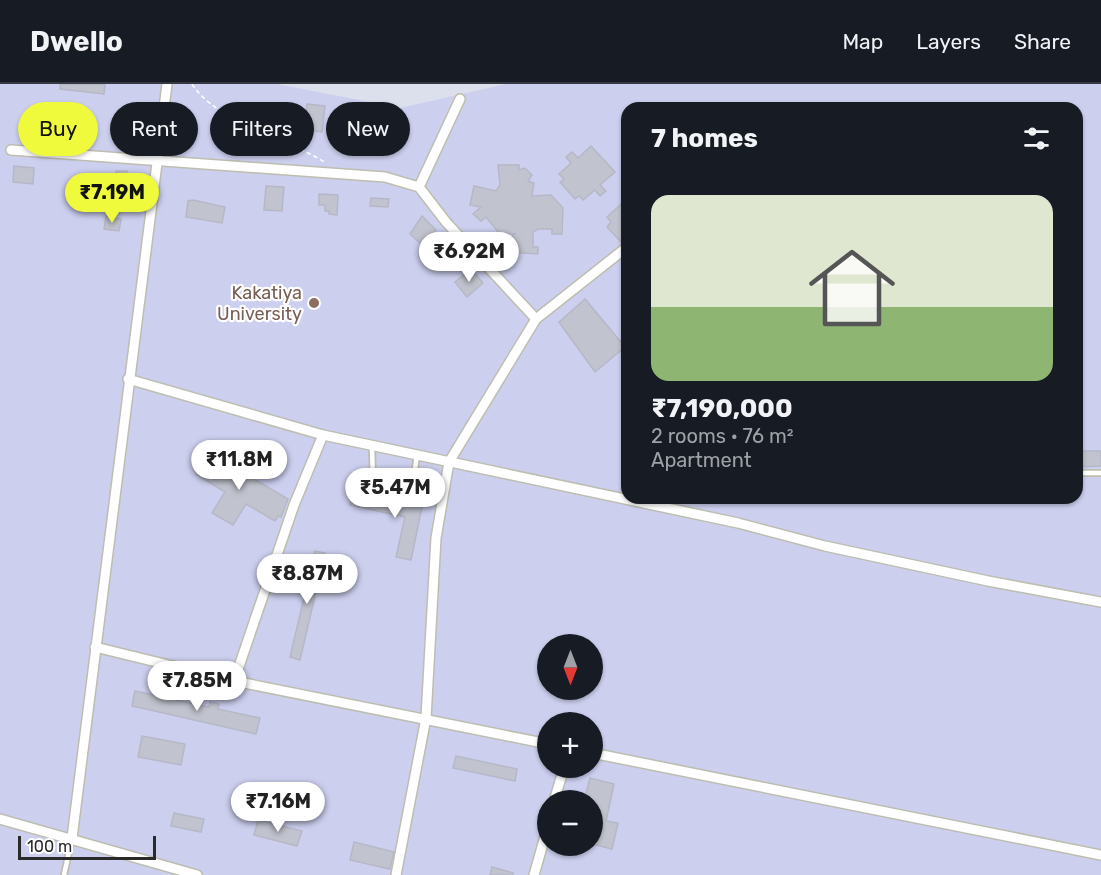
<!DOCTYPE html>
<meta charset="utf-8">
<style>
body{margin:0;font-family:Rubik,sans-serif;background:#20242c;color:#f1f3f6;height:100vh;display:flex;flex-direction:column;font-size:22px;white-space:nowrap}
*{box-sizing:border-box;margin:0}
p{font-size:20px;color:#9ea1a6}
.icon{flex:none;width:33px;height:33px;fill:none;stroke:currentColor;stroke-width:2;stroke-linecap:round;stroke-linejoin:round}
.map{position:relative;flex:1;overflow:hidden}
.side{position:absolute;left:621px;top:18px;width:462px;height:402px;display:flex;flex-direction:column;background:#171b24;border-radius:18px;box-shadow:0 2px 4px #0004}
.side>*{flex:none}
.top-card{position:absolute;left:18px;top:18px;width:513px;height:54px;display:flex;gap:12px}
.needle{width:39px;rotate:180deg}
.tools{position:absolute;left:537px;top:550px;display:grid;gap:12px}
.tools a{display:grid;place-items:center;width:66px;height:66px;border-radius:50%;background:#171b24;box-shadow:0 2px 4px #0004;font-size:30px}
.scale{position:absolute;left:18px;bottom:15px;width:138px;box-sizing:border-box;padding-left:6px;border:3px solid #2a2a2a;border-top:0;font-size:16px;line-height:21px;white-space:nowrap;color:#2a2a2a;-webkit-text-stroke:4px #fff;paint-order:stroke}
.price{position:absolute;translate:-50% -51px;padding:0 14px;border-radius:21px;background:#fff;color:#222;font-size:20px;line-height:39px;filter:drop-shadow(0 2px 3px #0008)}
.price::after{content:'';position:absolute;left:50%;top:36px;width:18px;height:14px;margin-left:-9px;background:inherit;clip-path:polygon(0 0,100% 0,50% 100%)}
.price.active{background:#effa3c;color:#111}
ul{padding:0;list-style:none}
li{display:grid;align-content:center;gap:12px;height:318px;padding:0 30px}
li+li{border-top:2px solid #363941}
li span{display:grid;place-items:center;height:186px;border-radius:18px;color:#555}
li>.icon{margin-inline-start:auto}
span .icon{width:108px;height:108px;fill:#fffc;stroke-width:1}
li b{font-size:26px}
h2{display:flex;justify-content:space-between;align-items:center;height:72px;padding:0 30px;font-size:26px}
.chip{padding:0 21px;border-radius:27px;background:#171b24;box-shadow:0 2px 4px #0004;font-size:21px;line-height:54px}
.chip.active{background:#effa3c;color:#111}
header{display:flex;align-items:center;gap:36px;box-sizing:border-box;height:84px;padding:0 30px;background:#171b24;border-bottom:2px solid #363941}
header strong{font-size:28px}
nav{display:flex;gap:33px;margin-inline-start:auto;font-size:21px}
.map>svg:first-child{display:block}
</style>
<header>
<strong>Dwello</strong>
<nav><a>Map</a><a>Layers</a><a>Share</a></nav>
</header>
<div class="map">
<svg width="1101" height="791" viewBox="0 0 1101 791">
<rect width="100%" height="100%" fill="#dcdfec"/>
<path fill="#cccfee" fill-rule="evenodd" d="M0,0H277L400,24L506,0H1101V791H0ZM627,24H1077V414H627ZM548,561H592V606H548ZM548,639H592V684H548ZM548,717H592V762H548Z"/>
<g fill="#c1c3ce" stroke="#b6b8c8" stroke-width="1.5">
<path d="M60,0H105L104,10L60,5Z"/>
<path d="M307,20L325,22L322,48L304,46Z"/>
<path d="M112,39L131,40L130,54L112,53Z"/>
<path d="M591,62L615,88L600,101L606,107L600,112L595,106L583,116L579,112L575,115L560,98L564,95L559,90L571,79L566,73L572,68L578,74Z"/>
<path d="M498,81H519V86L525,84L532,91L528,97L534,99L532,112L551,111L563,124L562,150H552V145H538L533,148V163H538V170L508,168L501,161L515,150L499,149L486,133L481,137L473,130L481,123L470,121L474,102L496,107L500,101Z"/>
<path d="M14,82L34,84L33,100L13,98Z"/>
<path d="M116,87H127L126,102L115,101Z"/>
<path d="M266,102L284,103L282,127L264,126Z"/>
<path d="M319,110L338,111L337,131L329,130V127H325V121H319Z"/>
<path d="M371,114L389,115L388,123L370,122Z"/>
<path d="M627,115V153L621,158L607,143L611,138L607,133Z"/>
<path d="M193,116L225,123L222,139L186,133L188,117Z"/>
<path d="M106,132L121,135L119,147L104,145Z"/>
<path d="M422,132L436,146L422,161L410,150Z"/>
<path d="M471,185L483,199L467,213L455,198Z"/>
<path d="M585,215L625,263L595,288L559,238Z"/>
<path d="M1077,367H1101V382L1077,383Z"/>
<path d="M209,368L288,415L281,433L278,432L275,437L246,420L233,441L212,429L225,408L196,390L203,372L205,374Z"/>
<path d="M352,409L422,423L411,476L396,473L405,433L350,421Z"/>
<path d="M315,467L325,469L300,576L290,573Z"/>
<path d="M135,607L209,623L210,618L219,620L218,625L260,634L256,650L132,622Z"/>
<path d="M142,652L185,660L181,681L138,673Z"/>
<path d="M456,672L517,685L515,697L453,684Z"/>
<path d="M590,694L614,700L606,737L618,739L612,765L592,760V717H584Z"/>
<path d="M174,729L204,735L201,748L171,742Z"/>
<path d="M258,736L302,747L297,762L254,751Z"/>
<path d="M354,758L394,768L390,785L350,776Z"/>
<path d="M492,783L513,789V791H490Z"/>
</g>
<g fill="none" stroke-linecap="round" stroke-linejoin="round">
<g stroke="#bdbeb0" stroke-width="8">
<g id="lane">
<path d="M372,363L373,398C377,412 399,415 411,413L417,371"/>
<path d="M1083,389H1101"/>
<path d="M64,791L72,754"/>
</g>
</g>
<g stroke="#bdbeb0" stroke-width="12">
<g id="street">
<path d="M11,66L385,93L419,103L446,138L536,235"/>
<path d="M419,103L460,15"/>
<path d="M128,295L323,351L738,439L825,462L988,497L1101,518"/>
<path d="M95,563L234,597L548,660"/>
<path d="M234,597L294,421L323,351"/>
<path d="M592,669L1101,771"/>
<path d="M554,717L564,684"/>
<path d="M0,735L197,791"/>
<path d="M72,754L167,0"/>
<path d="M396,791L426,634L436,454L449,378L536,235L627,163"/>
<path d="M534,791L548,742"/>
</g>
</g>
<path stroke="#fff" stroke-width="1.5" stroke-dasharray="4.5 3" stroke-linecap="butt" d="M192,0C216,38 287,54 326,79"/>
<use href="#lane" stroke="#fff" stroke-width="4.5"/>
<use href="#street" stroke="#fff" stroke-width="9"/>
</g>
<circle fill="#8d6e63" stroke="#fff" stroke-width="2" cx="314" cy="219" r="6"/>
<g text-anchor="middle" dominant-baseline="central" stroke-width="4.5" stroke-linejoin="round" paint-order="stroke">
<g font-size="18" fill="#785e54" stroke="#fff" text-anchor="end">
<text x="302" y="209">Kakatiya<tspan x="302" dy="21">University</tspan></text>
</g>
</g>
</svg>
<div class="tools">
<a><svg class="needle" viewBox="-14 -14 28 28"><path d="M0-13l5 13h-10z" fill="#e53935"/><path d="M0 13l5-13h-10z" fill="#9ea1a6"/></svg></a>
<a>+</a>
<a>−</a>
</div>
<div class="scale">100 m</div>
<b class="price active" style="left:112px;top:140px">₹7.19M</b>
<b class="price" style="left:469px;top:199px">₹6.92M</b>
<b class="price" style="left:239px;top:407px">₹11.8M</b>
<b class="price" style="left:395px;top:435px">₹5.47M</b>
<b class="price" style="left:307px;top:521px">₹8.87M</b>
<b class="price" style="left:197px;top:628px">₹7.85M</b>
<b class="price" style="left:278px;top:749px">₹7.16M</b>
<div class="top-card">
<a class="chip active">Buy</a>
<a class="chip">Rent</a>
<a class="chip">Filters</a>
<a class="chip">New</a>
</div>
<section class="side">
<h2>7 homes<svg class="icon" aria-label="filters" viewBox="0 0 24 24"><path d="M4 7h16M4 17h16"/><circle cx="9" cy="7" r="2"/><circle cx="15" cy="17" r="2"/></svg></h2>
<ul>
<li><span style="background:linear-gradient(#dfe7d0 60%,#8fb573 0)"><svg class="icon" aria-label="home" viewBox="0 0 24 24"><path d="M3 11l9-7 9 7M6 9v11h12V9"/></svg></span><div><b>₹7,190,000</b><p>2 rooms · 76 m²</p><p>Apartment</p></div></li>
</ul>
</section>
</div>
